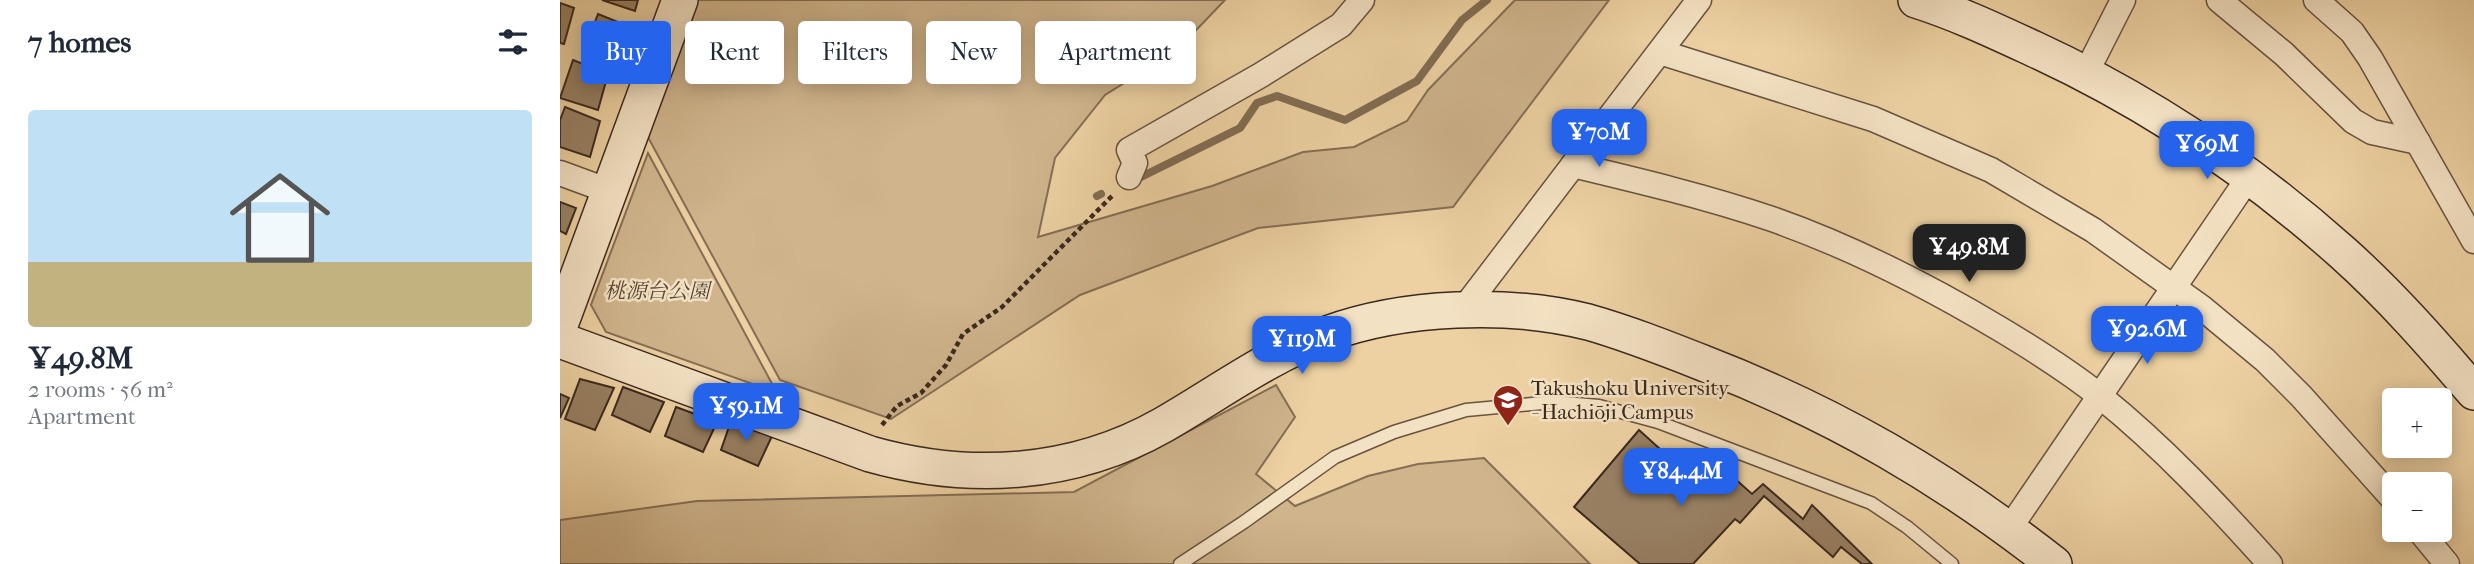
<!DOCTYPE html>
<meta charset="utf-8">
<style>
body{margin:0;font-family:"IM FELL French Canon","Noto Serif JP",serif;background:#f6f6f7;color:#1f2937;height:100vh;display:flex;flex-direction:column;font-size:26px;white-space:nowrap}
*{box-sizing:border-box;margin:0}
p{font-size:23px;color:#747a83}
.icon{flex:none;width:38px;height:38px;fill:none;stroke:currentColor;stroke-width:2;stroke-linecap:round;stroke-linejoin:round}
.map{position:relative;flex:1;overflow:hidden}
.drawer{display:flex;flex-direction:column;background:#fff;width:560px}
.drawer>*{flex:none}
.hud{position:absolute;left:21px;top:21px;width:665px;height:63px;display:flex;gap:14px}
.tools{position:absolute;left:1822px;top:388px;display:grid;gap:14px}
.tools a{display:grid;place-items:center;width:70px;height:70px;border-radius:7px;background:#fff;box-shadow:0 4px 18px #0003;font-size:35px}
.price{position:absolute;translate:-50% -60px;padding:0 16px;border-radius:14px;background:#2563eb;color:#fff;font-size:23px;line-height:46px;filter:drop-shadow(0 2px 4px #0008)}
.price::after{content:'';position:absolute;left:50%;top:42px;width:21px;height:16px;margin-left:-10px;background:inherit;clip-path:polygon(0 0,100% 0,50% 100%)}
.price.active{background:#222;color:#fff}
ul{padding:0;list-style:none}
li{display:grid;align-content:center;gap:14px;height:371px;padding:0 28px}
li+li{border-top:2px solid #e0e1e3}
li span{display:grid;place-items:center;height:217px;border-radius:7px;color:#555}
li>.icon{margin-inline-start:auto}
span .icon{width:126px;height:126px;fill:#fffc;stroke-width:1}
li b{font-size:30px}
h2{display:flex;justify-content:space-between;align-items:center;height:84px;padding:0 28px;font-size:30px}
.tag{padding:0 24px;border-radius:7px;background:#fff;box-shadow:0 4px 18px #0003;font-size:24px;line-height:63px}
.tag.active{background:#2563eb;color:#fff}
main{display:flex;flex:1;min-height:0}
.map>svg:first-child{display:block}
</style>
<main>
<section class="drawer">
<h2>7 homes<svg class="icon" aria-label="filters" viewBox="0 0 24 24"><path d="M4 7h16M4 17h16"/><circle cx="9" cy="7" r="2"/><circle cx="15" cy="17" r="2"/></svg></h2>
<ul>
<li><span style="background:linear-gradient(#bfe0f5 70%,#c2b280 0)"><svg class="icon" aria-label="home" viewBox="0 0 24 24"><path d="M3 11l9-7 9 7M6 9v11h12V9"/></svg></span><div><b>¥49.8M</b><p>2 rooms · 56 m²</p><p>Apartment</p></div></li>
</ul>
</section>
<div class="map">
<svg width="1914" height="564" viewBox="0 0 1914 564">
<rect width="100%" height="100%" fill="#edd1a2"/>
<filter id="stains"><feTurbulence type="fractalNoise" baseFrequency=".00286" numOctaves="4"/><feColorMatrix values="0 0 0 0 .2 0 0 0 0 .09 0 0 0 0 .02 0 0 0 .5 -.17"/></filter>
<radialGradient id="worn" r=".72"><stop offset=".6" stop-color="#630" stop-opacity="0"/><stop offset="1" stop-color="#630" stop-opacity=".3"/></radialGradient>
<g fill="#cfb48c" stroke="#856e55" stroke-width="2">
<path d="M132,0H665L617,50L545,95L495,158L478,237L652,186L743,152L794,147L847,121L868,90L955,0H1049L893,207L698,228L520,295L331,419L220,380L83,128Z"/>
<path d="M88,153L217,393H218L46,332L31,305Z"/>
<path d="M716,385L735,417L696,474L735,506L808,476L858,464L924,458L1030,564H0V520L137,501L514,492Z"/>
</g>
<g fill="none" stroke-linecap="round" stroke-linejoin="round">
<g stroke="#816c52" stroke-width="8">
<path d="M581,177L680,128L697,103L717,96L785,120L857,81L902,20L927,0"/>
<path d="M537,196L541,194"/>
</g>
</g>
<g fill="#988063" stroke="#3b291e" stroke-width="2">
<path d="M42,0H78L75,11Z"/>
<path d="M0,3L14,8L4,44L0,43Z"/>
<path d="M38,14L73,28L63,64L24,51Z"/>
<path d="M13,60L48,74L38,110L0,98Z"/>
<path d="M5,107L40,121L30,157L0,147V120Z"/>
<path d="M0,202L16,208L6,234L0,231Z"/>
<path d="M20,379L54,388L35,430L5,419Z"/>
<path d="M63,387L104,402L90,432L52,415Z"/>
<path d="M0,394L9,398L0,418Z"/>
<path d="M116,407L157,422L143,452L105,436Z"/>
<path d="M171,421L212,436L198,466L161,450Z"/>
<path d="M1079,430L1132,478L1143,464L1165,486L1173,477L1192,494L1203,484L1243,519L1252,505L1312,564H1302L1281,547L1273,557L1204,496L1180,523L1175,519L1133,564H1080L1014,507Z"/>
</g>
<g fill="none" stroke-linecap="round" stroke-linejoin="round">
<g stroke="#68533f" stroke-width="15">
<path id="lane" d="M620,564L684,522L775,457L834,432L906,410L993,402L1039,406L1098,422L1311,503L1347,527L1392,564"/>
</g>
<g stroke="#68533f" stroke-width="27">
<g id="street">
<path d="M1659,0L1724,54L1793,121L1812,132L1858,142"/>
<path d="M1756,0L1792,32L1810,58L1914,241"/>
<path d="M1100,52L1313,119L1431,170L1533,230L1641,307L1705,360L1741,396L1834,500"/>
<path d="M1526,73L1563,0"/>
<path d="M1013,165C1080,181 1147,197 1212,219C1292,247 1368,286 1440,329C1475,350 1510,372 1541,397C1603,447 1657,505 1710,564"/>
<path d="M0,173L49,191"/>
<path d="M569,177L575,163L569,150L701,75L781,25L802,0"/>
<path d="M902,311L1139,0"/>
<path d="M1449,529L1689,177"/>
<path d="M1859,530L1887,564"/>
</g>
</g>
<g stroke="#3b291e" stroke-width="38">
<g id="secondary">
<path d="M1356,0C1397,13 1435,31 1474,49C1587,101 1690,170 1783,253C1830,295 1873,344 1914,392"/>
<path d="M0,325L120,0"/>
<path d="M0,340L310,454C409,482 513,476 603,425C657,394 708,356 767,334C843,306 949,302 1028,322C1067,333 1105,348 1143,363C1275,414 1383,477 1494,564"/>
</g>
</g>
<path stroke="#3b291e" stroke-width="4.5" stroke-dasharray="5 3.5" stroke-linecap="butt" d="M322,425L337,406L361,393L386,365L403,334L442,307L554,194"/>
<use href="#lane" stroke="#f3e1c3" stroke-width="12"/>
<use href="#street" stroke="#f3e1c3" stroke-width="24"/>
<use href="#secondary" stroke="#f3e1c3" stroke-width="35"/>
</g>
<defs>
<g id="university-pin" transform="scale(1.575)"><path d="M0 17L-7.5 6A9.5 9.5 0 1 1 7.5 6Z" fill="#8f2418" stroke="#f3e1c3"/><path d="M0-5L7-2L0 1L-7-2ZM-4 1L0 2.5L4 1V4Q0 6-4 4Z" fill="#fff"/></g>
</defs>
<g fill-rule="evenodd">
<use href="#university-pin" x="948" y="400"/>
</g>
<g text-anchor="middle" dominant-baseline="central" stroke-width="5" stroke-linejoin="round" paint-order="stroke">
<g font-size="21" font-style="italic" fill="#594534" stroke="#f3e1c3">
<text x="97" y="291">桃源台公園</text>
</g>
<g font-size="21" fill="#3b291e" stroke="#f3e1c3" text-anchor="start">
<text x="971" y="388">Takushoku University<tspan x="971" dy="24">- Hachiōji Campus</tspan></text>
</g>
</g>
<rect width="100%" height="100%" filter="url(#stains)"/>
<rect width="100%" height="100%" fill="url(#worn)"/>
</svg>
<div class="tools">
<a>+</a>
<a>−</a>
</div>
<b class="price" style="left:1039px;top:169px">¥70M</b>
<b class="price" style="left:1647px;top:181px">¥69M</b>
<b class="price active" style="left:1409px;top:284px">¥49.8M</b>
<b class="price" style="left:1587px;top:366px">¥92.6M</b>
<b class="price" style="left:742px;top:376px">¥119M</b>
<b class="price" style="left:186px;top:443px">¥59.1M</b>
<b class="price" style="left:1121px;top:508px">¥84.4M</b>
<div class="hud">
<a class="tag active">Buy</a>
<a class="tag">Rent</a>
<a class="tag">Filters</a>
<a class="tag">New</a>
<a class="tag">Apartment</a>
</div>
</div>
</main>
